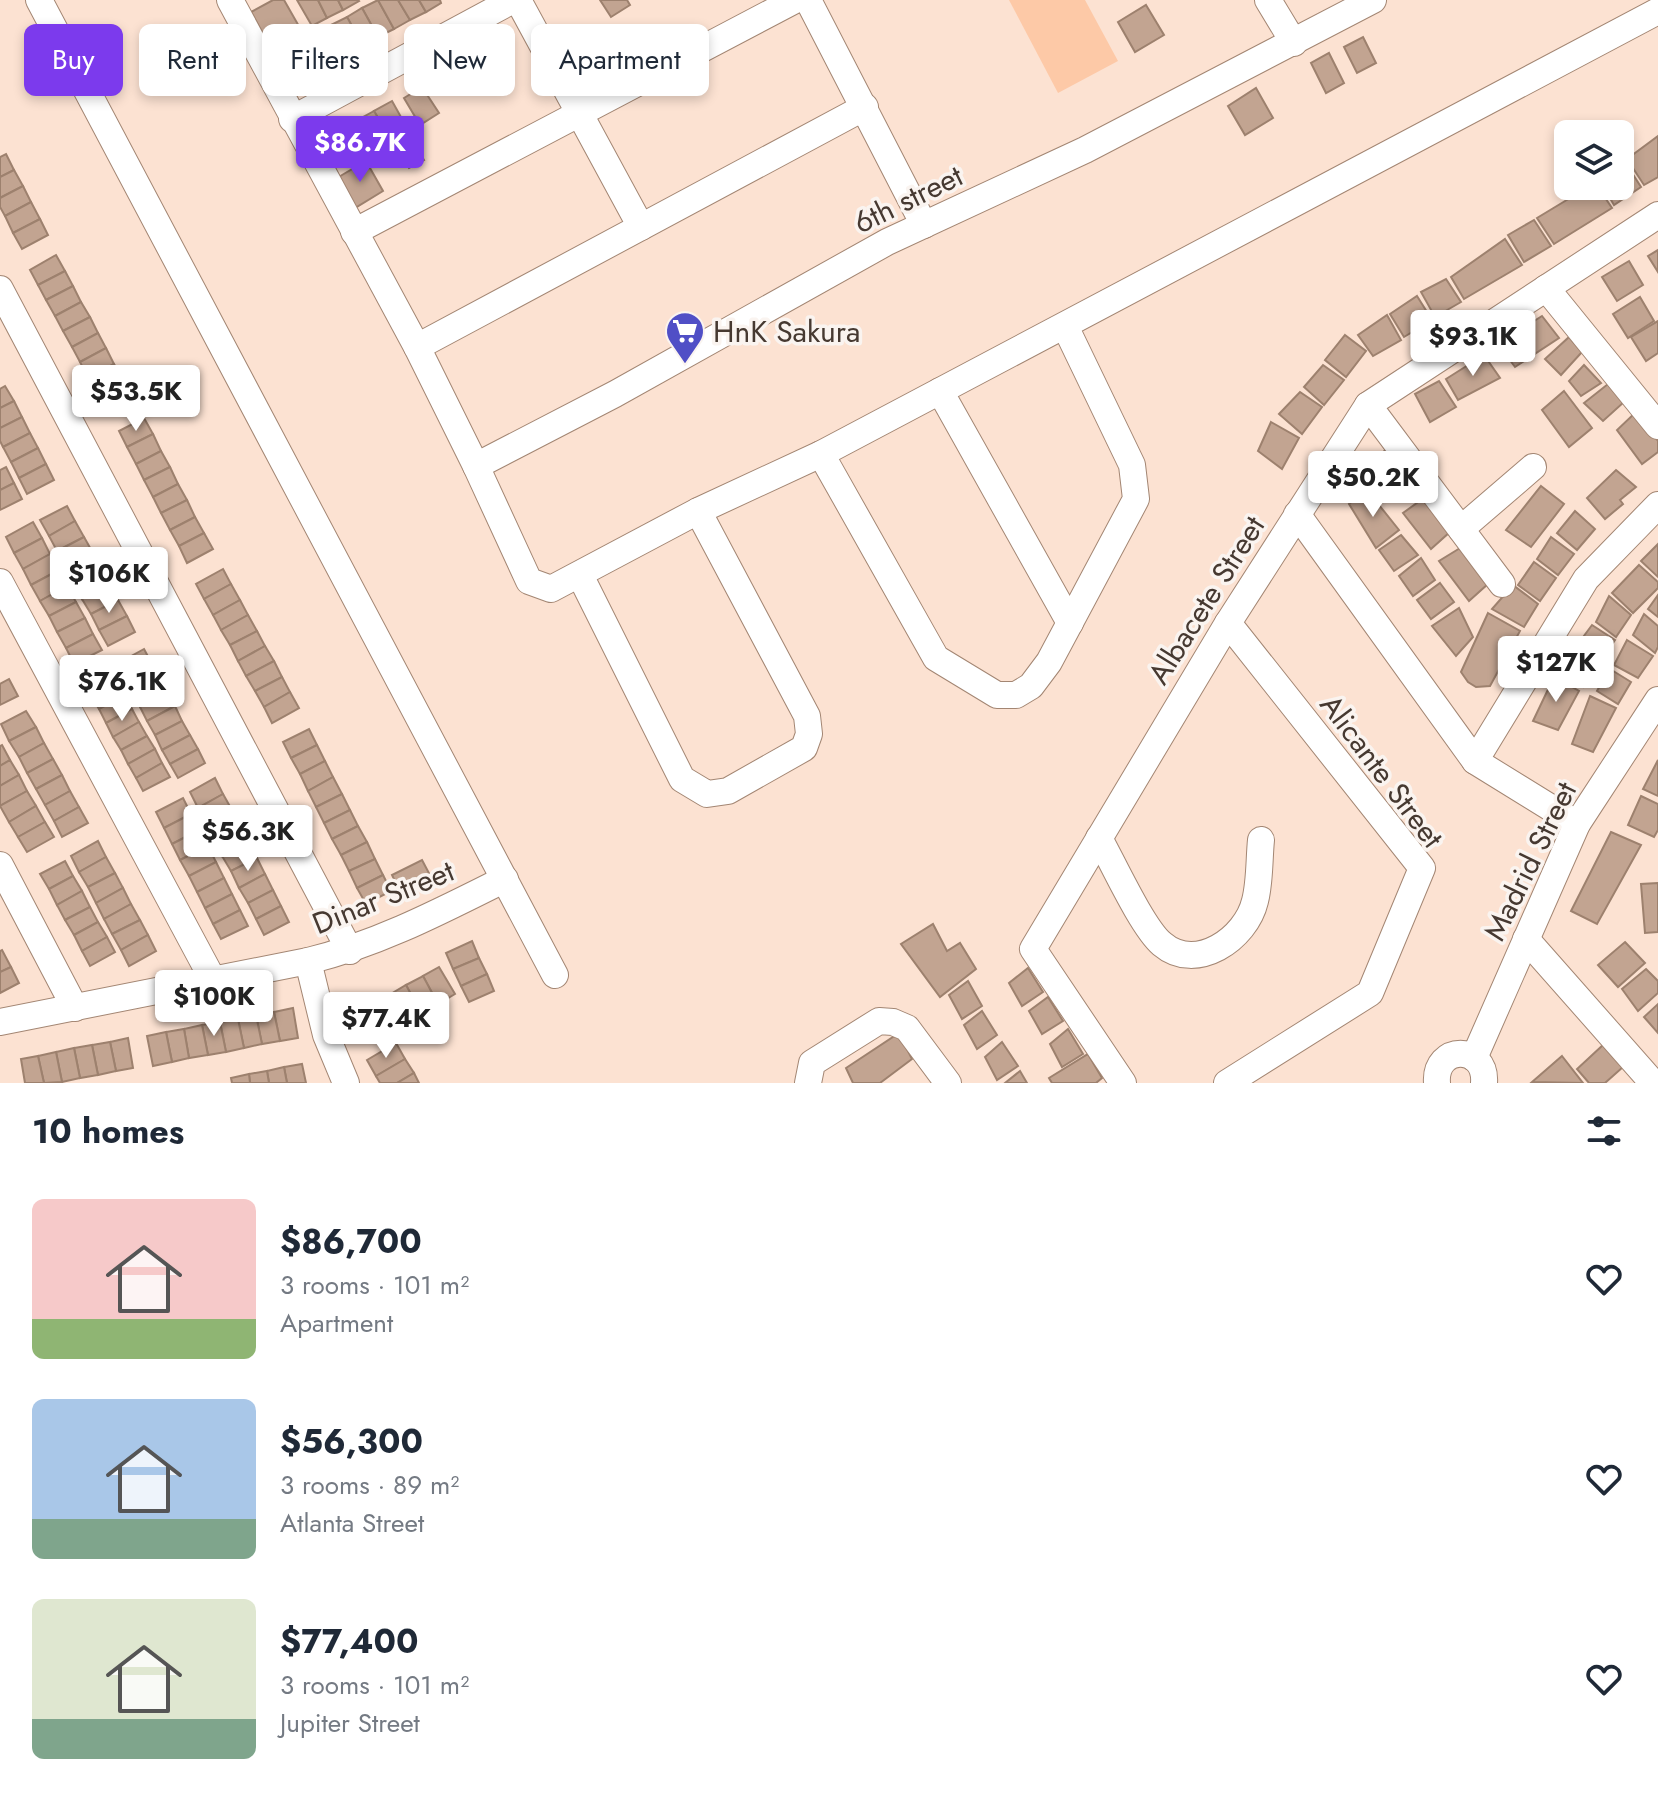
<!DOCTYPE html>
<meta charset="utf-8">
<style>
body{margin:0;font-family:Jost,sans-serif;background:#f2f2f3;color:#1f2937;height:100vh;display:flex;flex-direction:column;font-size:30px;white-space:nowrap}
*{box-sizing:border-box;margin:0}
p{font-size:26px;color:#747a83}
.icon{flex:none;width:44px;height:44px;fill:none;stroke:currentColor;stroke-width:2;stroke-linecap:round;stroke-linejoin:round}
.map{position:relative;height:1083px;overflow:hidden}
.drawer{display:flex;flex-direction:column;background:#fff;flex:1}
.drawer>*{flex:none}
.top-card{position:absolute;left:24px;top:24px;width:800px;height:72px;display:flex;gap:16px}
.buttons{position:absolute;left:1554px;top:120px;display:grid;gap:16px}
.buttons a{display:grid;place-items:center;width:80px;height:80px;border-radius:12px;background:#fff;box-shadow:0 4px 12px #0003;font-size:40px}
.price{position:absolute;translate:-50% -68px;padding:0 18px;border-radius:8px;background:#fff;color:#222;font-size:26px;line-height:52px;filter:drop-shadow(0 2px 4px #0008)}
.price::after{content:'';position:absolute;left:50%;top:48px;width:24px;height:18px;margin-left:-12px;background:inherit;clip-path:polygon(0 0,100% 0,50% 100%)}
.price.selected{background:#7c3aed;color:#fff}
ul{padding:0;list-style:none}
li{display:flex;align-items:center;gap:24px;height:200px;padding:0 32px}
li span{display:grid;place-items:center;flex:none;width:224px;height:160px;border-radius:12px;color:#555}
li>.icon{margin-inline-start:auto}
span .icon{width:96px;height:96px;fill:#fffc;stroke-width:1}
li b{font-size:34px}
h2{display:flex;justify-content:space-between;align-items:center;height:96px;padding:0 32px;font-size:34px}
.pill{padding:0 28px;border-radius:12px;background:#fff;box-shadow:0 4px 12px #0003;font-size:28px;line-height:72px}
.pill.selected{background:#7c3aed;color:#fff}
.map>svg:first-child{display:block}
</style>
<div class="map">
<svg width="1658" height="1083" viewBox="0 0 1658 1083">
<rect width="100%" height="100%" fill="#fce2d2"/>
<path fill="#fdc9a7" d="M1009,0H1085L1118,61L1058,93Z"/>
<g fill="#c2a491" stroke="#9d816e" stroke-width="2">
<path d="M273,0H284L300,28L269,45L251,12Z"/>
<path d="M297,0H318L327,18L312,26Z"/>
<path d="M318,0H338L343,10L327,18Z"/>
<path d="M338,0H358L359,1L343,10Z"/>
<path d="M378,0L394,29L378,37L362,8Z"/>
<path d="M378,0H398L410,20L394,29Z"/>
<path d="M398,0H419L426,12L410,20Z"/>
<path d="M419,0H440L441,3L426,12Z"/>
<path d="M600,0H627L630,5L611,17Z"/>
<path d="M1146,5L1164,35L1135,52L1118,22Z"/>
<path d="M362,8L378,37L363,46L347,17Z"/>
<path d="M347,17L363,46L347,55L331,25Z"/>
<path d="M331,25L347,55L331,63L315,34Z"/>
<path d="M1363,37L1376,63L1357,73L1344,47Z"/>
<path d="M308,38L325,70L299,84L281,52Z"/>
<path d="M1329,53L1344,83L1326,93L1311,63Z"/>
<path d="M422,87L439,113L420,125L404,98Z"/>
<path d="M1256,88L1273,118L1245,135L1228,106Z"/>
<path d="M392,101L406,126L388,135L374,111Z"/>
<path d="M374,111L388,135L370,146L356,121Z"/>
<path d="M1658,136V177L1644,185L1627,159Z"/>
<path d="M411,137L424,160L409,168L397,146Z"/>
<path d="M6,154L14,170L0,177V157Z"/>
<path d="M366,161L383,191L355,208L337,178Z"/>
<path d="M1625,162L1641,187L1614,205L1603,186H1620V165Z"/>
<path d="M14,170L23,186L0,198V177Z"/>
<path d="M23,186L31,202L5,216L0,207V198Z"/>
<path d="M1590,186H1597L1612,208L1554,244L1537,218Z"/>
<path d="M31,202L40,219L13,233L5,216Z"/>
<path d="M40,219L48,235L22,249L13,233Z"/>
<path d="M1534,220L1551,246L1524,262L1508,235Z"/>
<path d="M1505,239L1522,265L1464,299L1451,277Z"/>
<path d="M1658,250V272L1648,256Z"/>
<path d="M56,255L65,271L38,285L30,270Z"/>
<path d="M1629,261L1643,285L1617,301L1602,277Z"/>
<path d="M65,271L73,286L46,300L38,285Z"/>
<path d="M1446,279L1461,302L1435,317L1421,292Z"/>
<path d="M73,286L81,302L55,316L46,300Z"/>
<path d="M1417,296L1432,320L1404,337L1390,314Z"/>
<path d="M1640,297L1654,321L1628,338L1613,314Z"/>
<path d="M81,302L90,317L63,331L55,316Z"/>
<path d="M1387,315L1401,340L1373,356L1358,335Z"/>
<path d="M1542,316L1559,338L1515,367L1498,344Z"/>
<path d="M90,317L98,333L72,347L63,331Z"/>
<path d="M1658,321V353L1646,361L1631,337Z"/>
<path d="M98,333L106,348L80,362L72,347Z"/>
<path d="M1345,335L1366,351L1346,377L1325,360Z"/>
<path d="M1569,337L1582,352L1561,375L1545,359Z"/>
<path d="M106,348L114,364L88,378L80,362Z"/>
<path d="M1484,355L1500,378L1458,400L1446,379Z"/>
<path d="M114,364L123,379L97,393L88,378Z"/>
<path d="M1323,365L1344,380L1324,405L1304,387Z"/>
<path d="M1584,365L1601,383L1581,396L1569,381Z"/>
<path d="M1439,381L1456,407L1430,422L1415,394Z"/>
<path d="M1608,384L1624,402L1603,421L1584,403Z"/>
<path d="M5,386L14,401L0,408V389Z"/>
<path d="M1564,391L1592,428L1569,447L1542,410Z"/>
<path d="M1300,392L1322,407L1302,434L1279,414Z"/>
<path d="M14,401L22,417L0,428V408Z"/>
<path d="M1636,412L1658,441V452L1642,464L1617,430Z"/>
<path d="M22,417L30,433L3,447L0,441V428Z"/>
<path d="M144,418L153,434L127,447L119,431Z"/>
<path d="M1271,422L1299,438L1282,469L1258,451Z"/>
<path d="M30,433L38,448L11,462L3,447Z"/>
<path d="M153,434L161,451L136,464L127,447Z"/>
<path d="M38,448L46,464L19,478L11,462Z"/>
<path d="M1387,449L1411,484L1389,500L1364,467Z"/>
<path d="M161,451L170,467L144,480L136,464Z"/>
<path d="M46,464L54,480L27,494L19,478Z"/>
<path d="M6,467L14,483L0,490V470Z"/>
<path d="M170,467L178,484L153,497L144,480Z"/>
<path d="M1616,470L1636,487L1620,500L1623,504L1605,519L1587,498Z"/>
<path d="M14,483L22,499L0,510V490Z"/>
<path d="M178,484L187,500L161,513L153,497Z"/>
<path d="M1541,486L1564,504L1531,547L1506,530Z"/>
<path d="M1367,490L1399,530L1376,548L1349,504Z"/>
<path d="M1428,495L1451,531L1431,549L1403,513Z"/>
<path d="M187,500L195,517L170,530L161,513Z"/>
<path d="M67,506L75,521L49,536L40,520Z"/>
<path d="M1575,511L1595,529L1577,550L1557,533Z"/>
<path d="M195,517L204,533L179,546L170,530Z"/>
<path d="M75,521L84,537L57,551L49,536Z"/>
<path d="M33,522L42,538L14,553L6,537Z"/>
<path d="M204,533L213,549L187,563L179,546Z"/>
<path d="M1401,535L1418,555L1394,571L1379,550Z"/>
<path d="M84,537L93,553L66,567L57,551Z"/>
<path d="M1551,537L1574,554L1558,575L1537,559Z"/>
<path d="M42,538L50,554L23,569L14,553Z"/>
<path d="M1658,544V577L1641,561Z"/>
<path d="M1465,545L1489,583L1469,601L1439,561Z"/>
<path d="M93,553L101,569L74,583L66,567Z"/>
<path d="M50,554L59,570L31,585L23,569Z"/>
<path d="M1421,558L1435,580L1413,596L1399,576Z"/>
<path d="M1534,562L1556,578L1540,601L1518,585Z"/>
<path d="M1639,565L1658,582V588L1633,613L1612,593Z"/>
<path d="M101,569L109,584L82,599L74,583Z"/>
<path d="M223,569L231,584L204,599L196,584Z"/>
<path d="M59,570L67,586L40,601L31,585Z"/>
<path d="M1440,583L1454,602L1431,619L1417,600Z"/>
<path d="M109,584L118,600L91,614L82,599Z"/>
<path d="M231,584L240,600L213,615L204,599Z"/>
<path d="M1513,585L1538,604L1524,627L1492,609Z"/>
<path d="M67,586L76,602L49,616L40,601Z"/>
<path d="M1658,595V617L1648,609Z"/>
<path d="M1609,596L1631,615L1616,637L1596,622Z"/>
<path d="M118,600L127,616L99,630L91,614Z"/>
<path d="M240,600L248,615L221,630L213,615Z"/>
<path d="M76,602L85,618L57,632L49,616Z"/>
<path d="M1459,608L1473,637L1456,656L1432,626Z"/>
<path d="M1488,613L1520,631L1490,686L1476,687L1468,682L1461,672Z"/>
<path d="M1644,614L1658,626V647L1655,653L1633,635Z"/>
<path d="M248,615L257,631L230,645L221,630Z"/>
<path d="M127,616L135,632L108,646L99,630Z"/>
<path d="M85,618L93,634L66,648L57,632Z"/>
<path d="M1592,625L1615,640L1602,659L1578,644Z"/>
<path d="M257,631L265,646L238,661L230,645Z"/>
<path d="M93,634L102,650L74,664L66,648Z"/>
<path d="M1627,640L1653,656L1638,678L1614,665Z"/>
<path d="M265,646L274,661L246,676L238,661Z"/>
<path d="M1576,648L1595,667L1583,687L1560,677Z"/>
<path d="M144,649L152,664L124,678L117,664Z"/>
<path d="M274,661L282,677L255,691L246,676Z"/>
<path d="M152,664L159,678L132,692L124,678Z"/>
<path d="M109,668L117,682L91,696L83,683Z"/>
<path d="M1610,669L1631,682L1618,704L1597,691Z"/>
<path d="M282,677L290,692L264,707L255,691Z"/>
<path d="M1554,677L1579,691L1558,730L1533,721Z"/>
<path d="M159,678L167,692L140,707L132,692Z"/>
<path d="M9,679L18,696L0,705V684Z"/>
<path d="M117,682L125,695L99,709L91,696Z"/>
<path d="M167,692L175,706L147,721L140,707Z"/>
<path d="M290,692L299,708L272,723L264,707Z"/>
<path d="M125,695L132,709L106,723L99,709Z"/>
<path d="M1590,696L1616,708L1593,752L1572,744Z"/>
<path d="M175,706L182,721L155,735L147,721Z"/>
<path d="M132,709L139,722L113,737L106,723Z"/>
<path d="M26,711L36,727L9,741L1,724Z"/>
<path d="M182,721L190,735L162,750L155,735Z"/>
<path d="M139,722L147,736L121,750L113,737Z"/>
<path d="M36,727L44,743L19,757L9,741Z"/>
<path d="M309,729L317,745L291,758L283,742Z"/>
<path d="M190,735L198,749L170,764L162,750Z"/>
<path d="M147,736L155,749L128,764L121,750Z"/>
<path d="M44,743L53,759L27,773L19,757Z"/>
<path d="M2,745L10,760L0,766V746Z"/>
<path d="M317,745L325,761L300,774L291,758Z"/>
<path d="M155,749L162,763L136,778L128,764Z"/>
<path d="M198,749L205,763L178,778L170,764Z"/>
<path d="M53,759L62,775L36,789L27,773Z"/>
<path d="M10,760L19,775L0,786V766Z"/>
<path d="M1658,760V796L1643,789Z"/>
<path d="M325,761L333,777L308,791L300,774Z"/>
<path d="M162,763L170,777L143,791L136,778Z"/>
<path d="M19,775L27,791L0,806V786Z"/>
<path d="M62,775L70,791L45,805L36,789Z"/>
<path d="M333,777L342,794L316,807L308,791Z"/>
<path d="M215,778L223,794L198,808L190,792Z"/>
<path d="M27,791L36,806L9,822L0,806Z"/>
<path d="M70,791L79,807L54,821L45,805Z"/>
<path d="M223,794L232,810L206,823L198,808Z"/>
<path d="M342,794L350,810L324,823L316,807Z"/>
<path d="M1641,796L1658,804V830L1654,837L1628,825Z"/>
<path d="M183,798L191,814L164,828L156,812Z"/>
<path d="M36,806L45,822L18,837L9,822Z"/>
<path d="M79,807L88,823L62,837L54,821Z"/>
<path d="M232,810L240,826L214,839L206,823Z"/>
<path d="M350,810L358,826L332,839L324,823Z"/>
<path d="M191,814L199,830L172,844L164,828Z"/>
<path d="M45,822L54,837L27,852L18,837Z"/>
<path d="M240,826L248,842L222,856L214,839Z"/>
<path d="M358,826L367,842L341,855L332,839Z"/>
<path d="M199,830L208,846L180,860L172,844Z"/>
<path d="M1611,832L1641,845L1597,924L1571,911Z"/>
<path d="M98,841L106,857L79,872L71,856Z"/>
<path d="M248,842L257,858L231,871L222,856Z"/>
<path d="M367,842L375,859L349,871L341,855Z"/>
<path d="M208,846L216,862L189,876L180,860Z"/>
<path d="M106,857L115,873L88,887L79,872Z"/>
<path d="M257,858L265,874L239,888L231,871Z"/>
<path d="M375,859L383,875L357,888L349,871Z"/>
<path d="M422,860L431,877L400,892L392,875Z"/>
<path d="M65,861L73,876L49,889L40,874Z"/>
<path d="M216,862L224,878L197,892L189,876Z"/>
<path d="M115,873L123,888L96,903L88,887Z"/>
<path d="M265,874L273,890L248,903L239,888Z"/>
<path d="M383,875L391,891L366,904L357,888Z"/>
<path d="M73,876L82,891L57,905L49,889Z"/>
<path d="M224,878L232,894L205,908L197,892Z"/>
<path d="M1658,883V932L1645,933L1641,884Z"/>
<path d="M123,888L131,904L104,919L96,903Z"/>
<path d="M273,890L281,906L256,919L248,903Z"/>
<path d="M82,891L90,907L65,920L57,905Z"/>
<path d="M232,894L240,910L213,924L205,908Z"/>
<path d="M131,904L140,920L112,934L104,919Z"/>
<path d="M281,906L289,922L264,935L256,919Z"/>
<path d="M90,907L98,922L74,935L65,920Z"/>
<path d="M240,910L248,926L221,939L213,924Z"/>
<path d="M140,920L148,935L121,950L112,934Z"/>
<path d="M98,922L107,937L82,951L74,935Z"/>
<path d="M933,924L947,951L960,943L976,969L940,997L901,944Z"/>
<path d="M148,935L156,951L129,966L121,950Z"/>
<path d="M107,937L115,952L90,966L82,951Z"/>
<path d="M472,941L479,958L453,969L446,953Z"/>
<path d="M1625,942L1645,963L1618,987L1598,965Z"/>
<path d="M2,950L11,967L0,972V951Z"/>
<path d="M479,958L487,974L461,986L453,969Z"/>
<path d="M11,967L19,983L0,993V972Z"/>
<path d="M439,967L455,994L438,1004L423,976Z"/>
<path d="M1028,968L1043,992L1022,1006L1009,983Z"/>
<path d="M1646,969L1658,981V993L1638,1011L1622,989Z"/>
<path d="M487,974L494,991L469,1002L461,986Z"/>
<path d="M423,976L438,1004L421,1013L406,985Z"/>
<path d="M968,981L982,1006L962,1019L949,995Z"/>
<path d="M406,985L421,1013L404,1022L389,995Z"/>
<path d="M378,994L386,1025L361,1030L353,1001Z"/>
<path d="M1048,997L1063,1021L1042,1034L1029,1011Z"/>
<path d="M1658,1004V1033L1644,1017Z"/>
<path d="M293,1008L298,1038L280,1041L274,1012Z"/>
<path d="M982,1011L997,1035L977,1049L964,1025Z"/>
<path d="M274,1012L280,1041L262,1044L256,1015Z"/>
<path d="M256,1015L262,1044L244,1048L238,1019Z"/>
<path d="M238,1019L244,1048L226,1052L220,1022Z"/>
<path d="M220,1022L226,1052L208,1055L202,1025Z"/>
<path d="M202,1025L208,1055L189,1058L184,1029Z"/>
<path d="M184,1029L189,1058L172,1062L166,1032Z"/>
<path d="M1068,1029L1083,1054L1062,1067L1050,1044Z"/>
<path d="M166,1032L172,1062L153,1066L147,1036Z"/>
<path d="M899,1033L912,1059L880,1083H853L846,1068Z"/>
<path d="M128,1038L133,1068L116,1071L110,1042Z"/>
<path d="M110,1042L116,1071L98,1075L92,1045Z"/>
<path d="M1002,1042L1018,1066L997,1080L985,1057Z"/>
<path d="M396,1043L405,1059L376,1076L367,1060Z"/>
<path d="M92,1045L98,1075L80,1078L74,1048Z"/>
<path d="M1603,1045L1623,1067L1605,1083H1589L1577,1069Z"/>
<path d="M74,1048L80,1078L62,1082L56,1052Z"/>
<path d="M56,1052L62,1082L44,1083L38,1056Z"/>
<path d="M1088,1054L1102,1078L1096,1083H1052L1049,1078Z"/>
<path d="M38,1056L44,1083H25L21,1059Z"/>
<path d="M1562,1056L1583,1083L1532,1082Z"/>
<path d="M405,1059L414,1073L397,1083H380L376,1076Z"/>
<path d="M302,1064L306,1083H287L284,1067Z"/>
<path d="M284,1067L287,1083H269L267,1071Z"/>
<path d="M267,1071L269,1083H250L249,1074Z"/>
<path d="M1020,1071L1027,1083H1005Z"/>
<path d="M414,1073L419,1083H397Z"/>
<path d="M249,1074L250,1083H232L231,1078Z"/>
</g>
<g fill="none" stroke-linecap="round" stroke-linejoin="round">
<g stroke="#a38673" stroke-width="28">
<g id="street">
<path d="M39,0L555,975"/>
<path d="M230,0L417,347L476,466L529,581L551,589L698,511L821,454L1658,11"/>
<path d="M518,0L641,227"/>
<path d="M808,0L924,225"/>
<path d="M1268,0L1294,43"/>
<path d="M292,119L513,0"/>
<path d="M354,232L795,0"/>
<path d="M1546,288L1658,426"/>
<path d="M0,289L350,951"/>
<path d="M417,347L865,107"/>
<path d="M940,391L1070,623"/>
<path d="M1368,405L1502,584"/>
<path d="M821,454L936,658L997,695H1016L1031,686L1049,662L1136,499L1132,465L1065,326"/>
<path d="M476,466L615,394L887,242L1085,150L1373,0"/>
<path d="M1297,514L1475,761L1577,824"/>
<path d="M1461,529L1533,467"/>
<path d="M580,575L682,779L707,794L728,791L804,748L809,734L807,716L698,511"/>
<path d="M0,582L212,978"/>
<path d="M1475,761L1586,579L1658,505"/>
<path d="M1099,838C1113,863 1142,927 1162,944C1196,973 1246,939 1255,901C1260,882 1259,860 1261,840"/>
<path d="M0,865L75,1008"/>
<path d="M1526,939L1653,1083"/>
<path d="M308,961L326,1035L346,1083"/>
<path d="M0,1022L308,961C378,944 441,911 505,879"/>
<path d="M1474,1058L1577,824L1658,700"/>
<path d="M808,1083L812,1063L879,1021L893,1022L907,1028L948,1083"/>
<path d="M1123,1083L1033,949L1228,623L1368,405L1658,215"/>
<path d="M1227,1083L1370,993L1422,868L1228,623"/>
<path d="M1437,1083C1434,1044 1487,1044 1484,1083"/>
</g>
</g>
<use href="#street" stroke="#fff" stroke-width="26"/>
</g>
<defs>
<g id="supermarket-pin" transform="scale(2)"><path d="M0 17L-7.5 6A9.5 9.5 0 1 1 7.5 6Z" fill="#504fc6" stroke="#faf4f0"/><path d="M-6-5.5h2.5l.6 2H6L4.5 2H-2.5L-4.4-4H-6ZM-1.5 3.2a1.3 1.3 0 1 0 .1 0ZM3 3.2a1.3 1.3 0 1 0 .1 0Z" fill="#fff"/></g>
</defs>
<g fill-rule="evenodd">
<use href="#supermarket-pin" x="685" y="331"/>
</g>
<g text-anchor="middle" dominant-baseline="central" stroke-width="7" stroke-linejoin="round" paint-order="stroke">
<g font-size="30" fill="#463931" stroke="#faf4f0">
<text transform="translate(908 199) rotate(-26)">6th street</text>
<text transform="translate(1206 600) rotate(-58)">Albacete Street</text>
<text transform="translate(1382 771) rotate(53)">Alicante Street</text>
<text transform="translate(1530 861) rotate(-64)">Madrid Street</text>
<text transform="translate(383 897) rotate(-22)">Dinar Street</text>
</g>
<g font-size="30" fill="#463931" stroke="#faf4f0" text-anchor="start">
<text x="713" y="331">HnK Sakura</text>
</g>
</g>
</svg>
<div class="buttons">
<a><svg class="icon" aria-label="layers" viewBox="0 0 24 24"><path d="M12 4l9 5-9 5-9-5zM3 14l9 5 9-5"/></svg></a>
</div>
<b class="price selected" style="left:360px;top:184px">$86.7K</b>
<b class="price" style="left:1473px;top:378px">$93.1K</b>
<b class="price" style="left:136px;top:433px">$53.5K</b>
<b class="price" style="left:1373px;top:519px">$50.2K</b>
<b class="price" style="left:109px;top:615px">$106K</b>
<b class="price" style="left:1556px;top:704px">$127K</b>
<b class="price" style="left:122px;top:723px">$76.1K</b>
<b class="price" style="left:248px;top:873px">$56.3K</b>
<b class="price" style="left:214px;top:1038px">$100K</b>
<b class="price" style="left:386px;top:1060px">$77.4K</b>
<div class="top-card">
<a class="pill selected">Buy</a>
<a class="pill">Rent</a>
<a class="pill">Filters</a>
<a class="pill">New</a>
<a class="pill">Apartment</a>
</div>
</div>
<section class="drawer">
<h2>10 homes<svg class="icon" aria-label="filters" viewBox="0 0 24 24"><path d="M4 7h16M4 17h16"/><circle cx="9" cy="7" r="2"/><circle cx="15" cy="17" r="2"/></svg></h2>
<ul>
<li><span style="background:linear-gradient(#f6c9c9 75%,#8fb573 0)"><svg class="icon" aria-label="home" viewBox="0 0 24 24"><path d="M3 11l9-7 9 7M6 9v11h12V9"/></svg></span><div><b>$86,700</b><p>3 rooms · 101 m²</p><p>Apartment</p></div><svg class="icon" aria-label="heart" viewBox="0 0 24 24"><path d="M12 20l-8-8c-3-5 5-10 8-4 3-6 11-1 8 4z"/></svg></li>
<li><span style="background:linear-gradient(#a9c7e8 75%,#7fa58c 0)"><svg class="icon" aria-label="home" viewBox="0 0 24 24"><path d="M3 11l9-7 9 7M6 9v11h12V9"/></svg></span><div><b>$56,300</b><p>3 rooms · 89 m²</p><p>Atlanta Street</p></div><svg class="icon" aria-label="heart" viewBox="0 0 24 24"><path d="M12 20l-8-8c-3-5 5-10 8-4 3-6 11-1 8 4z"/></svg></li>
<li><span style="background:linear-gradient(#dfe7d0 75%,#7fa58c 0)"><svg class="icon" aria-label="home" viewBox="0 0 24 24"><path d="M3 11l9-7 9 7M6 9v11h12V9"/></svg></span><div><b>$77,400</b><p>3 rooms · 101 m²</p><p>Jupiter Street</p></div><svg class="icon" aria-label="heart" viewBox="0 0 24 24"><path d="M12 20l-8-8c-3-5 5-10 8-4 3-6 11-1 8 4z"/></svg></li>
</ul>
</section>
